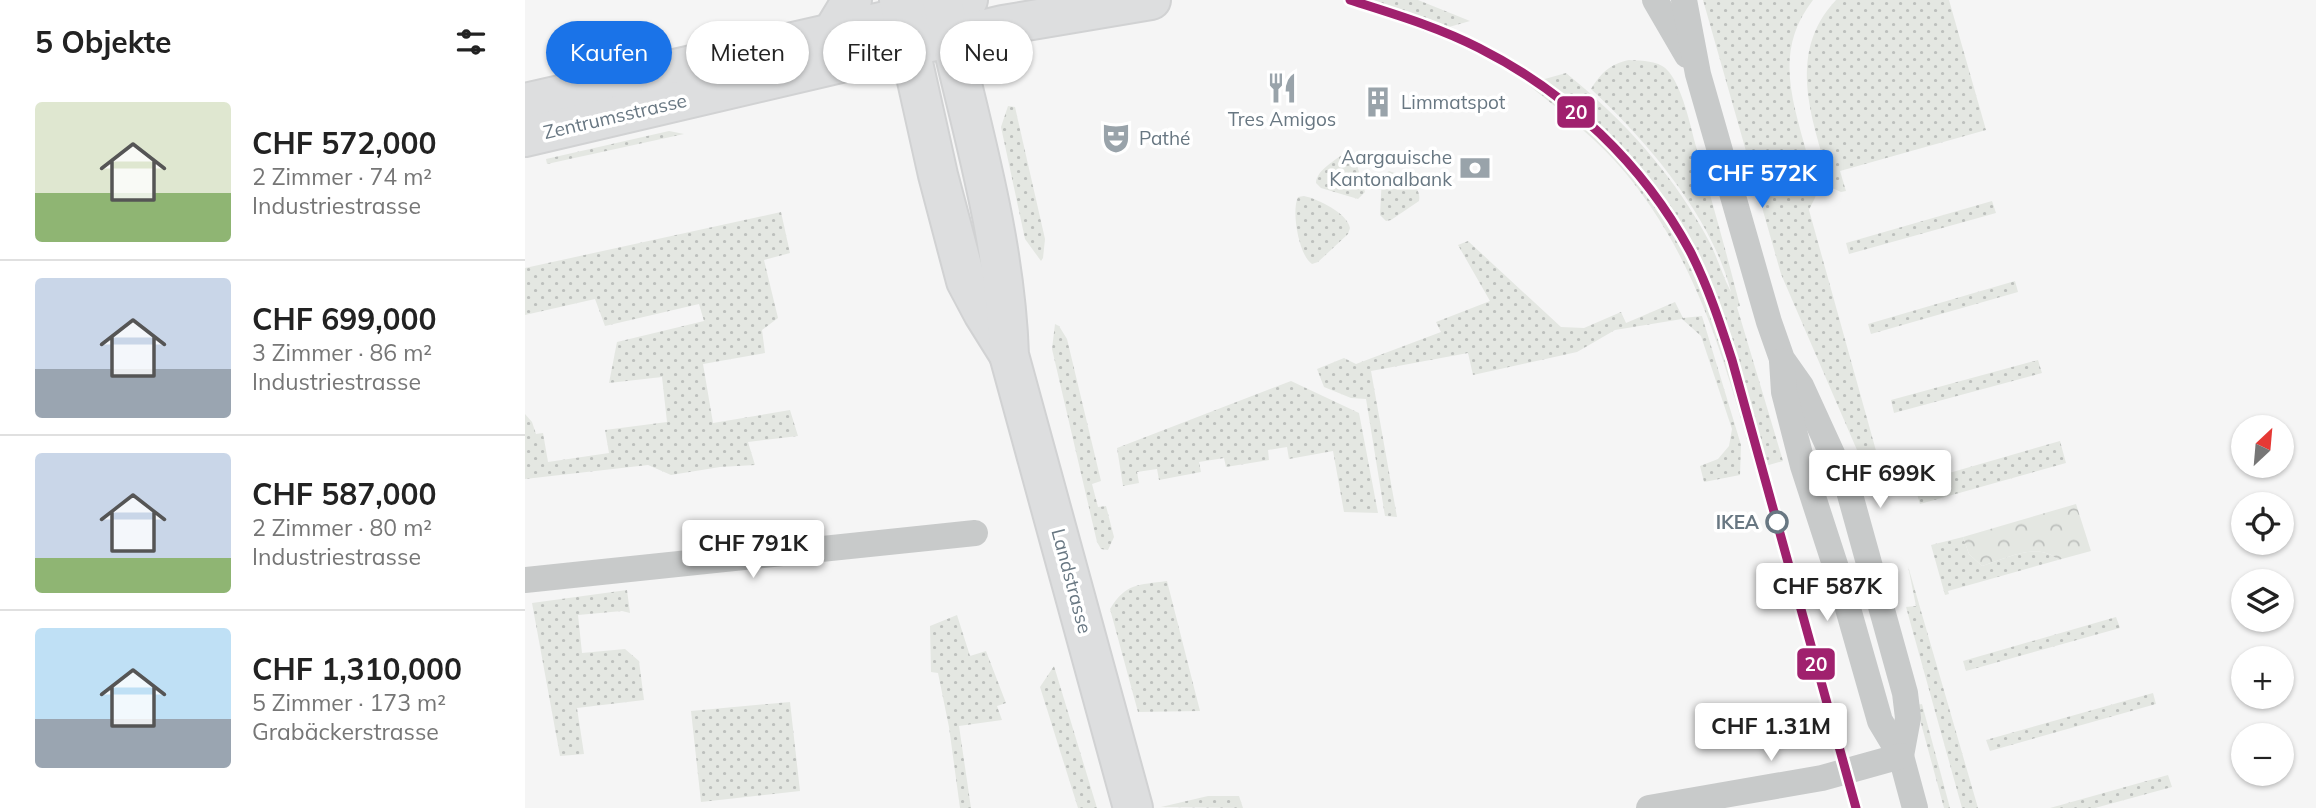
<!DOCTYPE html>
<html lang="de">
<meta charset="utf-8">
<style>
body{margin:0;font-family:Mulish,sans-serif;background:#f6f6f6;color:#222;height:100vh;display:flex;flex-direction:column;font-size:26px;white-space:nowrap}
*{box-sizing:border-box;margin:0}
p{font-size:23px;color:#767676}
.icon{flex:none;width:38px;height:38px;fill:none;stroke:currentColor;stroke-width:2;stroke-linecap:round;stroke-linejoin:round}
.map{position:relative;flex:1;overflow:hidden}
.panel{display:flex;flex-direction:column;background:#fff;width:525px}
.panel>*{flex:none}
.banner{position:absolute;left:21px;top:21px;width:665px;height:63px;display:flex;gap:14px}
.needle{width:46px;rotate:26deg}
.tools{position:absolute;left:1706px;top:415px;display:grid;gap:14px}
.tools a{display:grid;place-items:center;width:63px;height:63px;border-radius:50%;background:#fff;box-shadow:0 2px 5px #0004;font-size:35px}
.price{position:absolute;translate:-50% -60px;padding:0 16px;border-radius:7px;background:#fff;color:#222;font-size:23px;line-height:46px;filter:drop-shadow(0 2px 4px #0008)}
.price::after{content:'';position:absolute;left:50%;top:42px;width:21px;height:16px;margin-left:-10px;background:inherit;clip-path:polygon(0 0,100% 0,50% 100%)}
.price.on{background:#1a73e8;color:#fff}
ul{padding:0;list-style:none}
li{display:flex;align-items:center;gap:21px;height:175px;padding:0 35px}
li+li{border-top:2px solid #e0e0e0}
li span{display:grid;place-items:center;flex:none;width:196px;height:140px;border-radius:7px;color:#555}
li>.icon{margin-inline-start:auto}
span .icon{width:84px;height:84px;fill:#fffc;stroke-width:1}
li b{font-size:30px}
h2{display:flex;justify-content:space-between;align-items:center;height:84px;padding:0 35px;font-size:30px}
.chip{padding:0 24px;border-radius:32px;background:#fff;box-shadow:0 2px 5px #0004;font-size:24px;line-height:63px}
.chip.on{background:#1a73e8;color:#fff}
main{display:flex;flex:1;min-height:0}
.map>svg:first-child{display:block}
</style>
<main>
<section class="panel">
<h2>5 Objekte<svg class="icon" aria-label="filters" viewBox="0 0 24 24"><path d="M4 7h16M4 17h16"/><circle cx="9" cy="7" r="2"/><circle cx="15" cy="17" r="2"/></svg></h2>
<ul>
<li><span style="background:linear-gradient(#dfe7d0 65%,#8fb573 0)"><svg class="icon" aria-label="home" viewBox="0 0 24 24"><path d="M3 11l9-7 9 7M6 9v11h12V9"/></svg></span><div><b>CHF 572,000</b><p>2 Zimmer · 74 m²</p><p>Industriestrasse</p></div></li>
<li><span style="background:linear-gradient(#c9d6e8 65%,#9aa5b1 0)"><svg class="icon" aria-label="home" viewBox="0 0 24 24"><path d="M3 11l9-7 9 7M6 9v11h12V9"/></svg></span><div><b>CHF 699,000</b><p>3 Zimmer · 86 m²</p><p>Industriestrasse</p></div></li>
<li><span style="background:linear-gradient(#c9d6e8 75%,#8fb573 0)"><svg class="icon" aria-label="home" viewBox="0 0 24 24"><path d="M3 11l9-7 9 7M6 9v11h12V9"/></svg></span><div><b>CHF 587,000</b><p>2 Zimmer · 80 m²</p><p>Industriestrasse</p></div></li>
<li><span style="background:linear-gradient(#bfe0f5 65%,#9aa5b1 0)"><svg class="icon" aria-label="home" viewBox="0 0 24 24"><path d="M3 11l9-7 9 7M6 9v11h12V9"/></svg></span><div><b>CHF 1,310,000</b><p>5 Zimmer · 173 m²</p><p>Grabäckerstrasse</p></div></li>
</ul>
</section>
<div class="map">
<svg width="1791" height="808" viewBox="0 0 1791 808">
<defs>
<pattern id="grass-dots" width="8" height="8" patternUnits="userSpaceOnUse" patternTransform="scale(1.75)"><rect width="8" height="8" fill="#e4e7e2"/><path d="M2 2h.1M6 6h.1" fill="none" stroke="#bdc0bd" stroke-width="1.8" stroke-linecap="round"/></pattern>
<pattern id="forest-crowns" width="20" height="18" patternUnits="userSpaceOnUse" patternTransform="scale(1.75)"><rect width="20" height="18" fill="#e4e7e2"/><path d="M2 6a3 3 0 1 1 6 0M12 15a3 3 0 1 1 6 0" fill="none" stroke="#bdc0bd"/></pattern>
</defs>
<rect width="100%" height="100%" fill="#f5f5f5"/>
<g fill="url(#grass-dots)">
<path d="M848,0H893L945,21L903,33L843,12Z"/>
<path d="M1178,0H1288C1249,50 1267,99 1282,154C1285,165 1292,180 1292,190C1292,196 1286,205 1284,210L1365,501L1345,454L1335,457L1256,274Z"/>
<path d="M1311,0H1424L1461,130L1315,171L1321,191L1316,192L1307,188C1289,124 1259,55 1311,0Z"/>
<path d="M1104,60C1117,61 1135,60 1144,72C1157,88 1165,123 1170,143C1186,197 1201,251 1215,306L1212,307L1258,461L1230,469C1200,359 1168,247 1090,161C1063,132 1032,108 1002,84L1041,73C1099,120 1150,176 1185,243C1193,259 1198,277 1206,292C1187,217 1122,141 1066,89C1076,73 1085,64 1104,60Z"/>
<path d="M483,106L490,107L520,239L518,258L516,261L500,239L476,127Z"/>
<path d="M144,131L159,134L22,164L21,159Z"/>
<path d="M822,153L831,162L840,192L833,199L796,188L791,183C792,170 808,162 818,154Z"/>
<path d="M864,171C878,176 897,185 894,201L866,220L861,221L855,215L857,176Z"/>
<path d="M779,196C793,199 822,213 825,228L823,234L793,262L787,264C774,256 766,211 773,197Z"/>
<path d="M1467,201L1471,213L1324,254L1321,243Z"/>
<path d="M256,212L265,253L239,260L253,318L237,330L240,353L178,364L188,423L265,410L273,436L223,442L230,465L195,467L146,475L123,465L0,479V414L7,422L11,434L18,433L23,462L84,453L80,430L142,422L137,377L84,383L92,342L179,321L174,304L80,326L70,299L0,315V268Z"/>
<path d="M943,241L1036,327L1059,328L1096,312L1101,323L1150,302L1158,318L1177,316L1216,445L1215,475L1179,482L1175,466L1193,459L1204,446L1207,429L1176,336L1157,319L1090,330L1052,352L948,375L943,353L846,371L872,517L860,516L841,399L826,398L799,387L792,369L819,358L831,364L916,332L911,322L965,301L933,245Z"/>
<path d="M1490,281L1493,292L1346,334L1343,324Z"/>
<path d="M530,324L534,326L542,339L576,481L567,484L573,507L581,506L589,537L583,550L576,549L572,542L527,349Z"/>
<path d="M1513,360L1517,373L1369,413L1366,400Z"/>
<path d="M766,381L834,413L853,513L819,512L808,451L764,459L762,447L743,450L744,460L701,467L699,458L674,462L676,472L634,480L632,469L612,472L614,483L598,486L592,448Z"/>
<path d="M1535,441L1541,463L1395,504L1383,465L1386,461L1393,482Z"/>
<path d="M1438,537L1444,554L1457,566C1480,559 1513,541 1533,560L1423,591L1424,594L1420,595L1406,545Z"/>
<path d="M1383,566L1453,808H1437L1381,607L1391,606Z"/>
<path d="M642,581L675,711L613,712L585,609C601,583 613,585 642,581Z"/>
<path d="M102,590L105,613L97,611L53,615L57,653L100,649L114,661L119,700L52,708L59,754L35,756L7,603Z"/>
<path d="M432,615L445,656L461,651L481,703L472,706L477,720L434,726L446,808H435L424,727L413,673L406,672L405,626Z"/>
<path d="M1591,617L1595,628L1441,671L1438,661Z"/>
<path d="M529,666L572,808H553L515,687Z"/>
<path d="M1628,693L1631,704L1465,751L1461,740Z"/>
<path d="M265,702L275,791L176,802L166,711Z"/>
<path d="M1397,704L1425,808H1419L1391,705Z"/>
<path d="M1643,775L1647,787L1570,808H1525Z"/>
<path d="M683,796H714L718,808L636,807Z"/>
</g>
<path fill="url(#forest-crowns)" d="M1551,504L1566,551L1533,560C1513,541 1480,559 1457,566L1444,554L1438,537Z"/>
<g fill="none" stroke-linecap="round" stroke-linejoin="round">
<g stroke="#d1d2d3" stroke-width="42">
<g id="secondary">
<path d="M0,103L378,17L443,0"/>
<path d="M0,137L478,25L626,0"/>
</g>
</g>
<g stroke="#d1d2d3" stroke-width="42">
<g id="primary">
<path d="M374,0L413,175L441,281L458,313L483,353"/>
<path d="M417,0C443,117 480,234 484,355L608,808"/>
<path d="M307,33L327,0"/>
</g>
</g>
<g stroke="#c8caca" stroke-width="26">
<path d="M1130,0L1162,55"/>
<path d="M1159,0L1173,74L1244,322L1257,359L1276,386L1324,491L1380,693L1383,718L1376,756"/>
<path d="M1257,361L1259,392L1278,466L1314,577L1355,721L1376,756L1390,808"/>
<path d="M0,580L450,533"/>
<path d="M1124,808L1297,778L1376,756"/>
</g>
<use href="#secondary" stroke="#dddedf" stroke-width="38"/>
<use href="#primary" stroke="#dddedf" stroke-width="38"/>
<g stroke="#fff" stroke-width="14">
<path id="tram-1" d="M825,0C869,14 913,27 954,48C1043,93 1118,164 1165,251C1183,286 1195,323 1207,360L1331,808"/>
</g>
<use href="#tram-1" stroke="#a0216e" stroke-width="9"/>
</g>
<defs>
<g id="restaurant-bare" transform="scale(2.415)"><path d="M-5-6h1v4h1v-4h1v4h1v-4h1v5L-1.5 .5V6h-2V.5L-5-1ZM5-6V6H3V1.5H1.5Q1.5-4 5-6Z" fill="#99a3aa" stroke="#fff" stroke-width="2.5" paint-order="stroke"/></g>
<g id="building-bare" transform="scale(2.415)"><path d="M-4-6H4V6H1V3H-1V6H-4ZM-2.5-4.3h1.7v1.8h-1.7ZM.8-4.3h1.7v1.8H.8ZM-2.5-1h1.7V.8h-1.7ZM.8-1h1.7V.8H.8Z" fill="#99a3aa" stroke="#fff" stroke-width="2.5" paint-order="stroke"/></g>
<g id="theatre-bare" transform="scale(2.415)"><path d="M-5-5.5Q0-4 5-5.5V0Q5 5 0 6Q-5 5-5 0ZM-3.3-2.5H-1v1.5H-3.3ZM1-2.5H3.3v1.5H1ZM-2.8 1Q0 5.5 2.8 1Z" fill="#99a3aa" stroke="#fff" stroke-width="2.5" paint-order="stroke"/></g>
<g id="bank-bare" transform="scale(2.415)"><path d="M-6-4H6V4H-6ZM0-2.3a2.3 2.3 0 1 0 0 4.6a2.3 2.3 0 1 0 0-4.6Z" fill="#99a3aa" stroke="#fff" stroke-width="2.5" paint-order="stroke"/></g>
</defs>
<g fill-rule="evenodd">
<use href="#restaurant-bare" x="757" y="88"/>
<use href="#building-bare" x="853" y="102"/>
<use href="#theatre-bare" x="591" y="138"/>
<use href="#bank-bare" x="950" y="168"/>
</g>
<circle fill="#fff" stroke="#687782" stroke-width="3.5" cx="1252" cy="522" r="10"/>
<g text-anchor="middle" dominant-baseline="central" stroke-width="7" stroke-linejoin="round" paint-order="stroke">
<g font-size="19" fill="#687782" stroke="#fff" text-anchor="start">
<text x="876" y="102">Limmatspot</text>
<text x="757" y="119" text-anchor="middle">Tres Amigos</text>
<text x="614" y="138">Pathé</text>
<text x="927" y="157" text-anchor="end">Aargauische<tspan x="927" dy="22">Kantonalbank</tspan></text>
</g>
<g font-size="19" fill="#687782" stroke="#fff">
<text transform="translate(90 116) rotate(-13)">Zentrumsstrasse</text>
<text transform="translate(547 581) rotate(75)">Landstrasse</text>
</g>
<g font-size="19" font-weight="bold" fill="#687782" stroke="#fff" text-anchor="end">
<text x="1234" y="522">IKEA</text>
</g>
</g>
<g stroke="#fff" stroke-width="2.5">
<rect x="1031" y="95" width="40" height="34" rx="7" fill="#a0216e"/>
<rect x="1271" y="647" width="40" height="34" rx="7" fill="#a0216e"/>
</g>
<g font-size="19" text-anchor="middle" font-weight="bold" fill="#fff">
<text x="1051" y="119">20</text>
<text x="1291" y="671">20</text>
</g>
</svg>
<div class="tools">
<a><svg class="needle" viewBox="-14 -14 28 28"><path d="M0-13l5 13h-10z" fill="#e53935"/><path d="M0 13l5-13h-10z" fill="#767676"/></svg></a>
<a><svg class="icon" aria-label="locate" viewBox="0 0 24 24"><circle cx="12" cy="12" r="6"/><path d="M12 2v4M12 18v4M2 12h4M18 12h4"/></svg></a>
<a><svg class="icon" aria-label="layers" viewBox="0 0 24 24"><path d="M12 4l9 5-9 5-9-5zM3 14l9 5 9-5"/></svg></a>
<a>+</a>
<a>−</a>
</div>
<b class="price on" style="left:1237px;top:210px">CHF 572K</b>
<b class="price" style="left:1355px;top:510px">CHF 699K</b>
<b class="price" style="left:228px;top:580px">CHF 791K</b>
<b class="price" style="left:1302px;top:623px">CHF 587K</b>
<b class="price" style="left:1246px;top:763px">CHF 1.31M</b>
<div class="banner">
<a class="chip on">Kaufen</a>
<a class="chip">Mieten</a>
<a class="chip">Filter</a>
<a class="chip">Neu</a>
</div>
</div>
</main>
